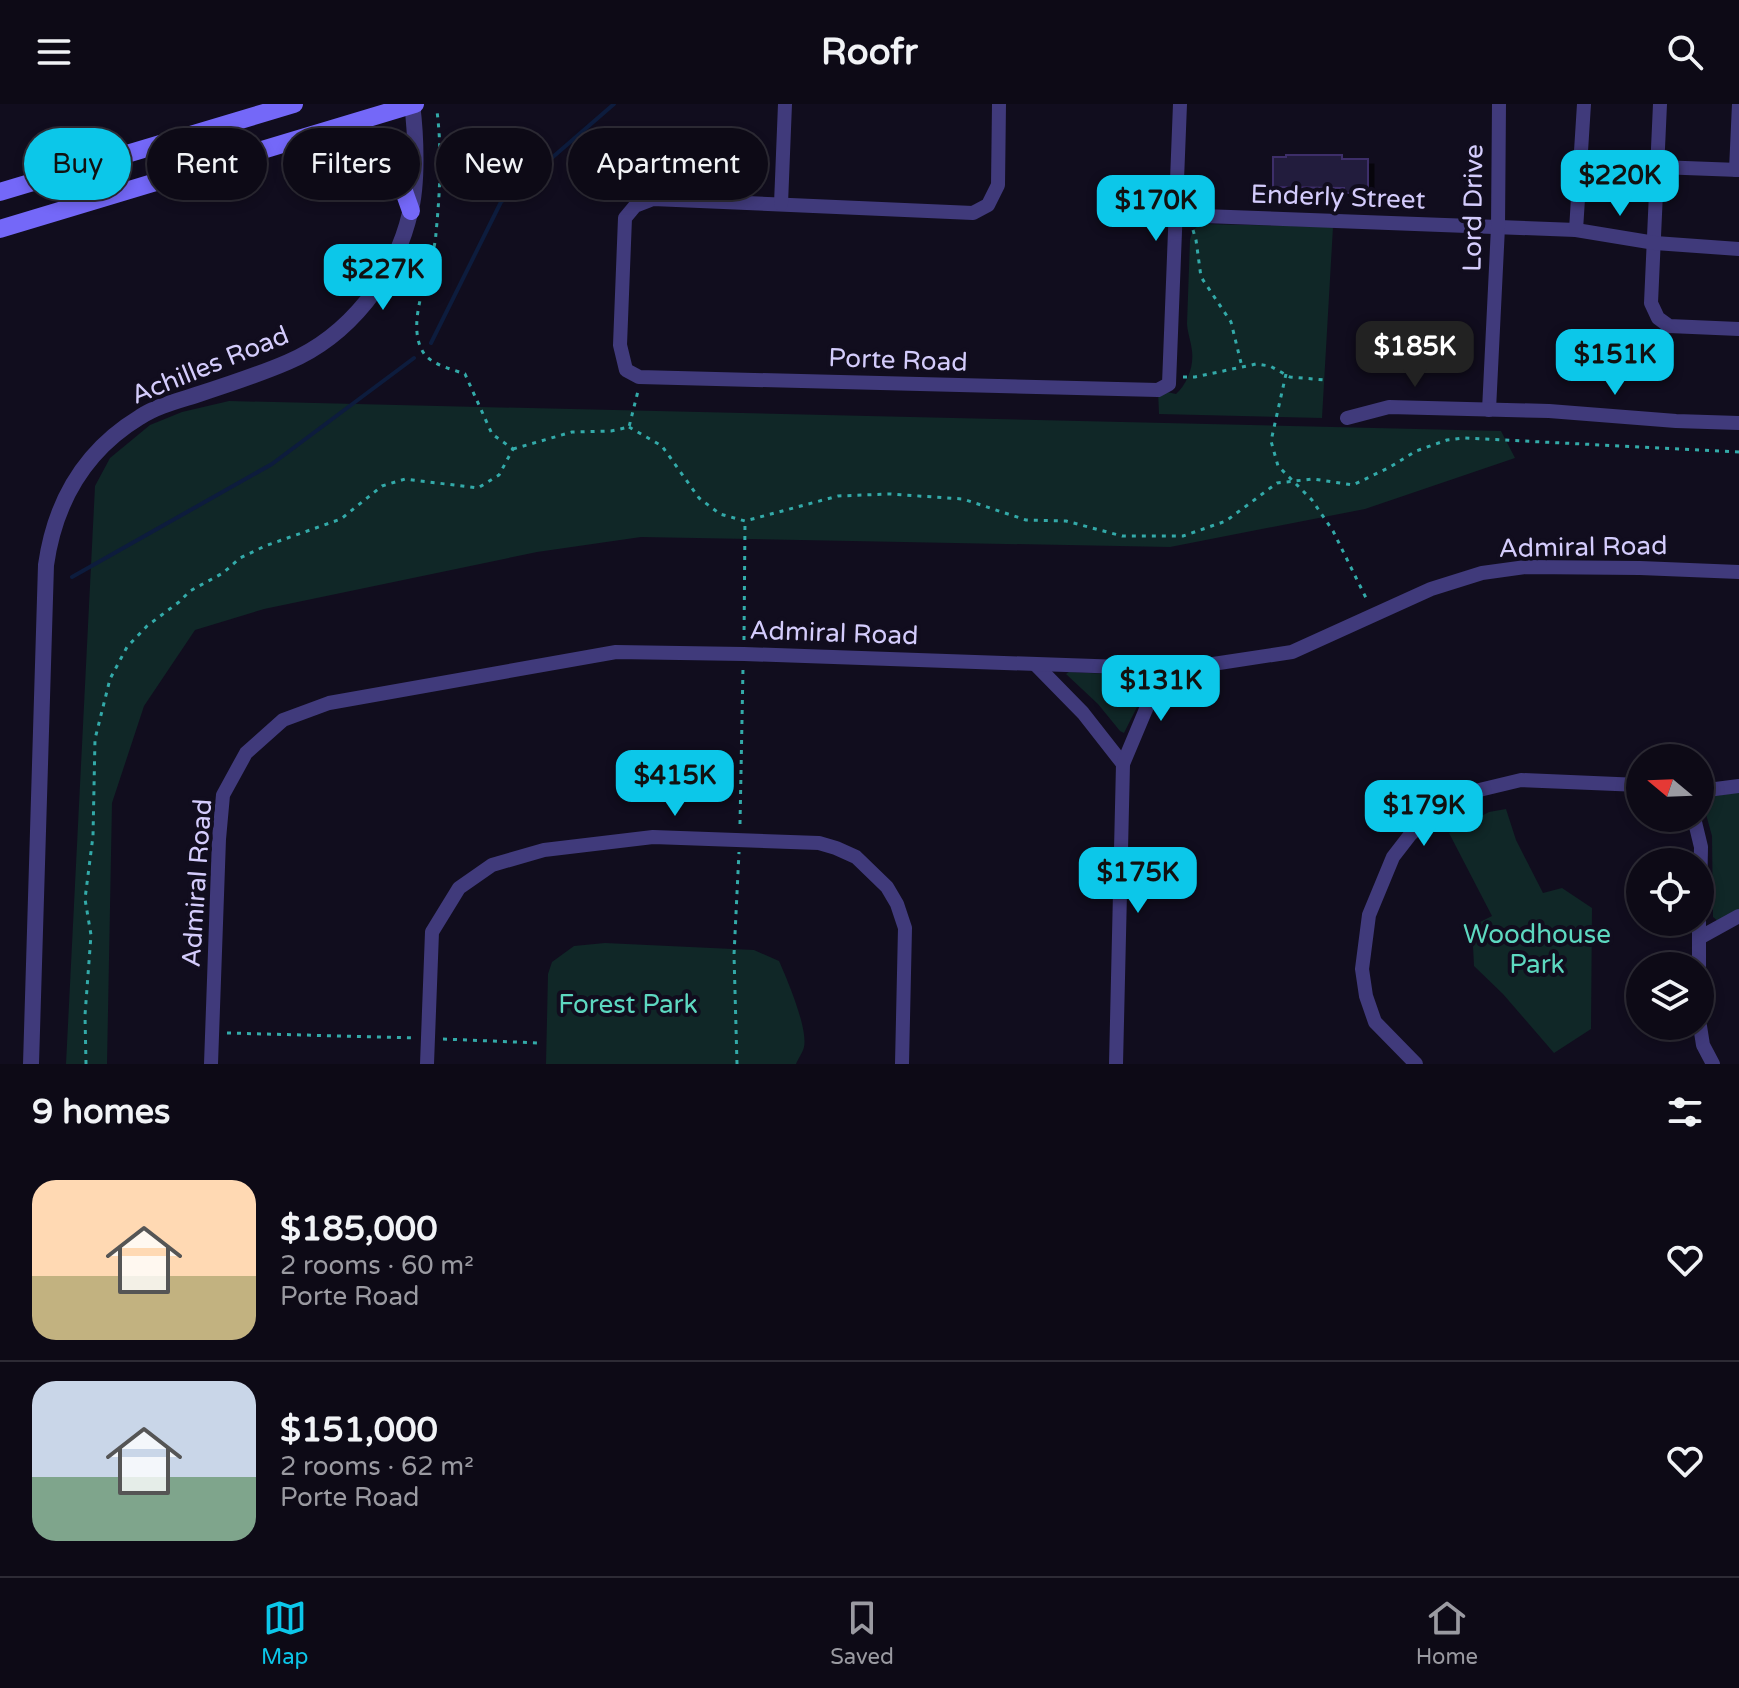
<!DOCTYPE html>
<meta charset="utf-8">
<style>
body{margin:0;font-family:"Varela Round",sans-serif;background:#16131f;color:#f1f3f6;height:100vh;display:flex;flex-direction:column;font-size:30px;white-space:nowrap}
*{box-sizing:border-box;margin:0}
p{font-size:26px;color:#9a9aa1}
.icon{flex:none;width:44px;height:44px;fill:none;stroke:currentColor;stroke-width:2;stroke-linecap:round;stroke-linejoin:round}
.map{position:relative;height:960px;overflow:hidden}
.panel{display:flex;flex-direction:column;background:#0d0a16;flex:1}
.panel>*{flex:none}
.top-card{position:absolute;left:24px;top:24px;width:800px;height:72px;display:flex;gap:16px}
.needle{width:52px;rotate:289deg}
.buttons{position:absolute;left:1626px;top:640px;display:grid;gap:16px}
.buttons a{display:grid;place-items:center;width:88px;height:88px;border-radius:50%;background:#0d0a16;box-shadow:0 4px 12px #0003,0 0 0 2px #2d2b35;font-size:40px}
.price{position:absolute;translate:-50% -68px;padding:0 18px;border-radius:16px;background:#0cc7e9;color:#111;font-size:26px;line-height:52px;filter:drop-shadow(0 2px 4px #0008)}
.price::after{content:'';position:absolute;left:50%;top:48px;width:24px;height:18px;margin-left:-12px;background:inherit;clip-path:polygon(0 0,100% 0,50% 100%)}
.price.on{background:#222;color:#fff}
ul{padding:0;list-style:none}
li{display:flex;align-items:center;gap:24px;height:200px;padding:0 32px}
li+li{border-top:2px solid #2d2b35}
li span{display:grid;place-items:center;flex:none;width:224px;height:160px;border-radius:24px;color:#555}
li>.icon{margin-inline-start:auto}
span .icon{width:96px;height:96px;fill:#fffc;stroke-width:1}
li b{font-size:34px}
h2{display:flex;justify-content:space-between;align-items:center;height:96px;padding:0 32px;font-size:34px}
.chip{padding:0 28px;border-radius:36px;background:#0d0a16;box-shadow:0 4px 12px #0003,0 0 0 2px #2d2b35;font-size:28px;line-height:72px}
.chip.on{background:#0cc7e9;color:#111}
header{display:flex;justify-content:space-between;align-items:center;height:104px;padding:0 32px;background:#0d0a16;font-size:36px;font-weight:700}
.tab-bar{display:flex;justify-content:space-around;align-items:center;height:112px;border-top:2px solid #2d2b35;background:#0d0a16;font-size:22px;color:#9a9aa1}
.tab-bar a{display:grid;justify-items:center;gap:4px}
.tab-bar .on{color:#0cc7e9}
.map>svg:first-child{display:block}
</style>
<header><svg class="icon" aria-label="menu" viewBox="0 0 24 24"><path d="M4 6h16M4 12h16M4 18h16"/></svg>Roofr<svg class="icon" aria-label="search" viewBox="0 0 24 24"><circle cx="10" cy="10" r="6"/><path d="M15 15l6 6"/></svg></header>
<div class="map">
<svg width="1739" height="960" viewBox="0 0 1739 960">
<defs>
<filter id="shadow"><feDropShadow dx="5.5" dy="5.5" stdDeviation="0" flood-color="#0009"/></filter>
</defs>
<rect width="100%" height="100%" fill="#110d1e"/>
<g fill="#102727">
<path d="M1204,120L1333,123L1322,314L1159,310L1158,286L1176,290C1187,280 1194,263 1192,247C1191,237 1188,231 1187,220L1190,136C1192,127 1195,122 1204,120Z"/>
<path d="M229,297L1501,327L1515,354L1365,405L1170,443L641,433L537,448L264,505L195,526L144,602L112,699L107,960H66L95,382L110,354L150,321L182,308Z"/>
<path d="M1069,568L1151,572L1156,576L1143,591L1124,629L1120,627L1098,600L1066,570Z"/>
<path d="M1739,688V807L1718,817L1713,813L1712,732L1704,703L1710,693Z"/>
<path d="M1506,705L1516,736L1543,789L1562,784L1592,804L1591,925L1554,949L1503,890L1474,862L1472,822L1492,812L1449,729L1489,708Z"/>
<path d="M605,839L754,846L779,857C787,875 808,924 804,943C803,948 798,955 796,960H546L548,870L552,858L574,842Z"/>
</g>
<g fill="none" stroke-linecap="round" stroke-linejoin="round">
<g stroke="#0d1c3d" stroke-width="4">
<path d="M431,239L501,98L614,0"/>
<path d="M72,473L272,360L414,254"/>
</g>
</g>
<path fill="#231a3e" stroke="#3c2d69" stroke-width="2" filter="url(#shadow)" d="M1286,51H1342V55H1368V89H1344V84L1273,83V53H1286Z"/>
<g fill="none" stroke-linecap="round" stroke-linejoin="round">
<g stroke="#33aaa9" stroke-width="3" stroke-dasharray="4 6" stroke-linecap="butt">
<path d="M1193,126L1196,136L1201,173L1231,218L1242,263"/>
<path d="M1286,270L1271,337L1278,362L1312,396L1333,427L1367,496"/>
<path d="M1183,273H1195L1256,260L1270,262L1290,273L1326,276"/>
<path d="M629,323L662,342L699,394L720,410L745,417L838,392L890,390L963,395L1026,416L1066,417L1122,432H1183L1226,417L1277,379L1313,375L1353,381L1390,363L1416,347L1447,336L1464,334L1739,348"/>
<path d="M513,345L572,328L611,327L629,323L638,287"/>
<path d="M744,536L745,417"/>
<path d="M740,720L743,564"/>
<path d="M227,929L416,934"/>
<path d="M443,935L539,939"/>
<path d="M86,960L85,911L91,831L85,795L93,732L95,635L110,575L127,543L147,522L179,498L190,487L223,469L240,454L265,442L341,415L382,382L405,375L478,384L499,371L513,345L492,330L465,270C452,265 431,261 423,248C404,216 434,164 436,129C440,88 442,47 437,7"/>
<path d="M737,960L734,851L739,748"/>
</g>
<g stroke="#403a7b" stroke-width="14">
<path d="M999,0L998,81L988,101L973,109L653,95L635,102L625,114L620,241L626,266L639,273L1158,286L1169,280L1180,0"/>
<path d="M1660,0L1651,199L1658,214L1669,222L1739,225"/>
<path d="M1658,63L1739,66"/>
<path d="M1736,66L1739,0"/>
<path d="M781,100L785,0"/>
<path d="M1176,111L1576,126L1655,139L1739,145"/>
<path d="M1576,126L1584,0"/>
<path d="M1489,306L1498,123L1499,0"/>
<path d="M1347,314L1389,303L1549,307L1676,317L1739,319"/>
<path d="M1036,561L1083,609L1123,660"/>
<path d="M1700,687L1739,682"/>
<path d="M1694,714L1701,743L1700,793"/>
<path d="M1699,834L1739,812"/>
<path d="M1699,862V818"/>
<path d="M1700,922L1703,941L1713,960"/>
<path d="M211,960L219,735L223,691L246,649L283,616L329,599L616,548L744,550L1180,565L1292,548L1431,485L1482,469L1526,463L1640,464L1739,468"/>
<path d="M427,960L432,828L459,784L492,761L544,746L653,733L819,739L836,744L856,753L887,783L897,800L905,824L902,960"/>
<path d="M1116,960L1123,660L1149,598L1180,565"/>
<path d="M1416,960L1375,918L1366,892L1362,865L1369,811L1393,753L1410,731L1430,712L1471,688L1521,676L1640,681"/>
</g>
<path stroke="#403a7b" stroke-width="16" d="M31,960L46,461C55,398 84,347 140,313C157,302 177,297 196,291C227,281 258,271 288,258C349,232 395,173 410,109C418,80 416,30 412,0"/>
<g stroke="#7468f8" stroke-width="18">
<path d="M345,22L375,33L394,59L411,107"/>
<path d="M0,88L294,0"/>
<path d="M0,125L415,0"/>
</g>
</g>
<g text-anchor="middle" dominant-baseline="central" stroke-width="8" stroke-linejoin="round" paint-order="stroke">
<g font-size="26" fill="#d4ccfc" stroke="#110d1e">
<text transform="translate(1338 93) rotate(2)">Enderly Street</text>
<text transform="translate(1473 104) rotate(-89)">Lord Drive</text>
<text transform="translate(898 256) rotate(2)">Porte Road</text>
<text transform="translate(210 261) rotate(-22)">Achilles Road</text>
<text transform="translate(1583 443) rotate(-1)">Admiral Road</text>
<text transform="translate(834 529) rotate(2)">Admiral Road</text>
<text transform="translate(197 779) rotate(-86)">Admiral Road</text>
</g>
<g font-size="26" fill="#5dd8c0" stroke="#110d1e">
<text x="1537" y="830">Woodhouse<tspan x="1537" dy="30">Park</tspan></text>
<text x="628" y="900">Forest Park</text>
</g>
</g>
</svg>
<div class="buttons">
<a><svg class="needle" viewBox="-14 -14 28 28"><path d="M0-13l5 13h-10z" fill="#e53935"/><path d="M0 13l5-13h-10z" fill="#9a9aa1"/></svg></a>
<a><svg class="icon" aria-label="locate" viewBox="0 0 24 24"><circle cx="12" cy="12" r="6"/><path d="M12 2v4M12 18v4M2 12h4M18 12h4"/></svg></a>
<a><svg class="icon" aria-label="layers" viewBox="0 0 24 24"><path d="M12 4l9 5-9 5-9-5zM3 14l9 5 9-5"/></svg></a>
</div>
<b class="price" style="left:1620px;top:114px">$220K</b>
<b class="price" style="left:1156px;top:139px">$170K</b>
<b class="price" style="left:383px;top:208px">$227K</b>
<b class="price on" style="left:1415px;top:285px">$185K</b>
<b class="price" style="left:1615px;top:293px">$151K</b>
<b class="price" style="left:1161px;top:619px">$131K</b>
<b class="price" style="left:675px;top:714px">$415K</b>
<b class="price" style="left:1424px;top:744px">$179K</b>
<b class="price" style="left:1138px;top:811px">$175K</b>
<div class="top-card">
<a class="chip on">Buy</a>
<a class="chip">Rent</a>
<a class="chip">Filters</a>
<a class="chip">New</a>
<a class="chip">Apartment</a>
</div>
</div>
<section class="panel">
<h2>9 homes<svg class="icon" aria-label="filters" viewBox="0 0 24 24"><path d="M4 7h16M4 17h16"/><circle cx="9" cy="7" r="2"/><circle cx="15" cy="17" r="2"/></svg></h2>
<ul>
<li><span style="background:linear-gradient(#ffd9b3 60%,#c2b280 0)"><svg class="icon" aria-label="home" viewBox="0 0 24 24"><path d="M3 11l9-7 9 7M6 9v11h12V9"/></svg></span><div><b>$185,000</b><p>2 rooms · 60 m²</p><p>Porte Road</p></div><svg class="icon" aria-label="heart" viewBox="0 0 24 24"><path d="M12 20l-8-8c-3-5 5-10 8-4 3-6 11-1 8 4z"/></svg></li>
<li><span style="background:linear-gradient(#c9d6e8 60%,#7fa58c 0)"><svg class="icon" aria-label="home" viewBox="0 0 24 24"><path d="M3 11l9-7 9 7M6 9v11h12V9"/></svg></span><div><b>$151,000</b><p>2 rooms · 62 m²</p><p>Porte Road</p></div><svg class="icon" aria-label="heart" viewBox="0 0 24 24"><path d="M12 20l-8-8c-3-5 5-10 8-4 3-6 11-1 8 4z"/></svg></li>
</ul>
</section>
<nav class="tab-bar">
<a class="on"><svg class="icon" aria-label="map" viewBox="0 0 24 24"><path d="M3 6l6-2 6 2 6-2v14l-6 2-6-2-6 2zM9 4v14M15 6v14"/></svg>Map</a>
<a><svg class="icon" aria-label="saved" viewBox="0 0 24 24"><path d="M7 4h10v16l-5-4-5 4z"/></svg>Saved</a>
<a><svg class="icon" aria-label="home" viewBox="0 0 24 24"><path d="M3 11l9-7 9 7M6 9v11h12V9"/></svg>Home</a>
</nav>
